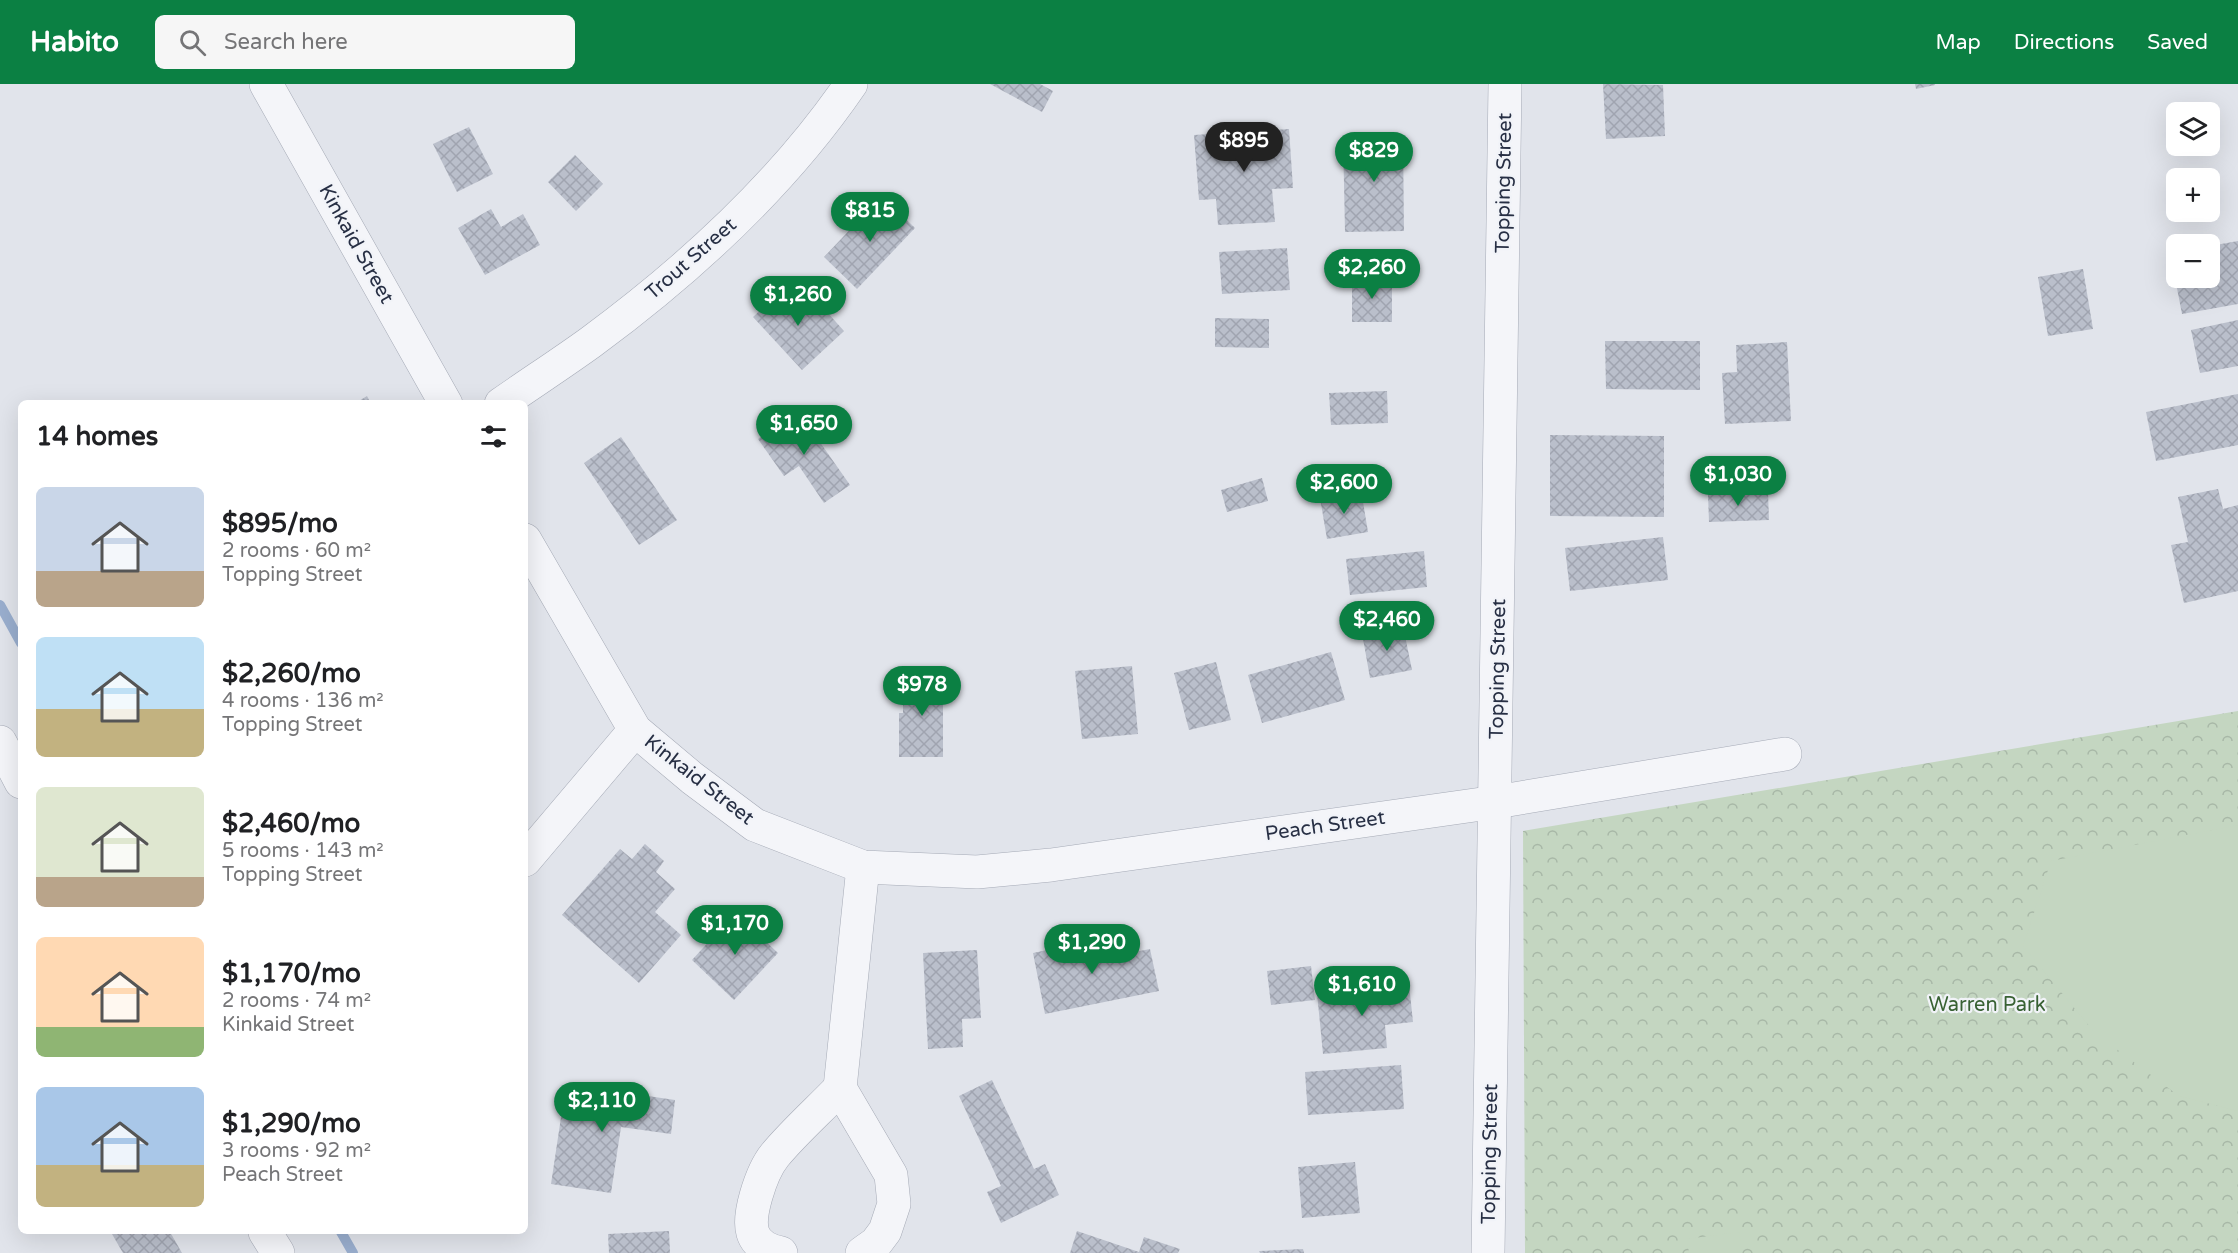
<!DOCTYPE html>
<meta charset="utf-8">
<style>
body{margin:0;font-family:"Varela Round",sans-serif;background:#f6f6f6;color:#202124;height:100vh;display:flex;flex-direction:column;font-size:22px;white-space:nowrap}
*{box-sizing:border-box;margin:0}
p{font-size:20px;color:#757577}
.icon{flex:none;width:33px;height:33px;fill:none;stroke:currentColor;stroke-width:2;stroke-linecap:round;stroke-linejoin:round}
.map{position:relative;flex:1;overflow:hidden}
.sheet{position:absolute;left:18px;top:316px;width:510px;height:834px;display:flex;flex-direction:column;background:#fff;border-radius:9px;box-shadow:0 6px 24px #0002}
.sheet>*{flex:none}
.fabs{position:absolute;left:2166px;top:18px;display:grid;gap:12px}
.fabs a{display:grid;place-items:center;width:54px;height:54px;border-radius:9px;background:#fff;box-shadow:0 6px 24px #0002;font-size:30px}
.price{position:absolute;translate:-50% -51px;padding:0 14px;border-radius:21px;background:#0b8043;color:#fff;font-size:20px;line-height:39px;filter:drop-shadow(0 2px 3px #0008)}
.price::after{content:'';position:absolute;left:50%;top:36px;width:18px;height:14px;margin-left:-9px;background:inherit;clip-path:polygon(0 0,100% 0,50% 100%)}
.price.current{background:#222;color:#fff}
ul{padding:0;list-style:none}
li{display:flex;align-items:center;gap:18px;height:150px;padding:0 18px}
li span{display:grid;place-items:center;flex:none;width:168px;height:120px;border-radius:9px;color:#555}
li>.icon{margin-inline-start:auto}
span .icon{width:72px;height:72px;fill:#fffc;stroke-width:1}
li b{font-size:26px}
h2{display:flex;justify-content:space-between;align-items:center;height:72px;padding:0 18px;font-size:26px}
header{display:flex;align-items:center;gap:36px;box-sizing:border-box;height:84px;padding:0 30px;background:#0b8043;color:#fff}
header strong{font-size:28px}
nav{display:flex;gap:33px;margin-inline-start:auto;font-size:21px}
.search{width:420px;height:54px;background:#f6f6f6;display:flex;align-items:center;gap:15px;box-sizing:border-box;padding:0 21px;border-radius:9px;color:#757577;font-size:22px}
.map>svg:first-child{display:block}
</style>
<header>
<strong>Habito</strong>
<div class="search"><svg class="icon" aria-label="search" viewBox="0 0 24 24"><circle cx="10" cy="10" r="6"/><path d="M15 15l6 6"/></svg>Search here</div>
<nav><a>Map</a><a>Directions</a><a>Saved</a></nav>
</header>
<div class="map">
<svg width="2238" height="1169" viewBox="0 0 2238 1169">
<defs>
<pattern id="forest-crowns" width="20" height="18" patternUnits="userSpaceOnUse" patternTransform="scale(1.5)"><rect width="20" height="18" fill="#c4d6c1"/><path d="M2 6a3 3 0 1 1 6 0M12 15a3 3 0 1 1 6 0" fill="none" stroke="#a8b8a7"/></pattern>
<pattern id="building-cross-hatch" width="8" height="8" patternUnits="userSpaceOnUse" patternTransform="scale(1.5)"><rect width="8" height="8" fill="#babfcb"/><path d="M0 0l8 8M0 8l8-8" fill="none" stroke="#a0a4b0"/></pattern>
</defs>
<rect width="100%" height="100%" fill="#e1e4eb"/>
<path fill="url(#forest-crowns)" d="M2238,627V1169H1525L1523,747Z"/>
<g fill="#c4d6c1">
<path d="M2238,741V1027L2179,1012L2095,949L2023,862L2051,777Z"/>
<path d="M1739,1148L1742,1169H1689L1687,1155Z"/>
</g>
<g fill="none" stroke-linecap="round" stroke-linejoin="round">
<g stroke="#99aece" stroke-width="10">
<path d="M0,521L21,559"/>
<path d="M341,1148L353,1169"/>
</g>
</g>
<g fill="url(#building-cross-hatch)">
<path d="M990,0H1040L1053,7L1042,28Z"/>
<path d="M1603,0L1663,1L1665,52L1606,55Z"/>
<path d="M1915,0H1935V1L1916,5Z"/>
<path d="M469,43L493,90L457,108L433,60Z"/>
<path d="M1289,45L1293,104L1272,105L1275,138L1218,141L1216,115L1199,116L1194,51Z"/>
<path d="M1403,51L1404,147L1345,148L1343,52Z"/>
<path d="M575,71L603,100L576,127L548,98Z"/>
<path d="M882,112L915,144L857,205L824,173Z"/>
<path d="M491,125L501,143L523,130L540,161L485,191L458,144Z"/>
<path d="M2238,157V220L2182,230L2175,194H2210V162Z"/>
<path d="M1287,164L1290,206L1222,210L1219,168Z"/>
<path d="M2083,185L2093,245L2048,252L2038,193Z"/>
<rect x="1352" y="195" width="40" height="43"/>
<path d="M785,203L809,228L819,219L844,247L802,286L753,233Z"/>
<path d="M1215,234L1269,235V264L1215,263Z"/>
<path d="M2238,236V282L2200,289L2191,246Z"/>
<path d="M1605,257H1700V306L1606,305Z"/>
<path d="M1787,258L1791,337L1725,340L1722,289L1737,288L1736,261Z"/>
<path d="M1387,307L1388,339L1331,341L1329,309Z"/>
<path d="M2238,310V361L2156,377L2146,328Z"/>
<path d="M367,312L371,320H354Z"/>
<path d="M798,327L850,401L824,419L799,382L784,392L758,355Z"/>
<path d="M1550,351L1664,352V433L1550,432Z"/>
<path d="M621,353L677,436L639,461L584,379Z"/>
<path d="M1262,394L1268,417L1227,428L1221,406Z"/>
<path d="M2218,405L2223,425L2238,421V507L2184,519L2171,461L2188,458L2178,413Z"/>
<path d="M1361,406L1368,448L1327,455L1320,414Z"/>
<path d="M1768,408L1769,436L1709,438L1708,410Z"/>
<path d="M1663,453L1668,496L1570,507L1565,464Z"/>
<path d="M1424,467L1427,503L1350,511L1346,475Z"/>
<path d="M1403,542L1412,586L1370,594L1362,549Z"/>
<path d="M1331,568L1345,616L1262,639L1248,591Z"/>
<path d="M1216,578L1231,636L1189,646L1174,589Z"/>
<path d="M1132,582L1138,650L1082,655L1075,587Z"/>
<path d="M903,592H943V673H899V629H903Z"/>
<path d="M645,760L664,777L656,788L675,805L655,828L681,851L639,899L562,831L620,765L632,775Z"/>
<path d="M735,829L778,869L734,916L692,876Z"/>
<path d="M1115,852L1119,871L1150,865L1159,907L1045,930L1033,869Z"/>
<path d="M977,866L981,934L962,935L963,963L928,965L923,869Z"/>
<path d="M1311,882L1315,916L1271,921L1267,887Z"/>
<path d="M1409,900L1413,938L1385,941L1387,964L1323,970L1317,909Z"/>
<path d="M1401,981L1404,1025L1308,1031L1305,988Z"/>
<path d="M992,996L1034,1085L1045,1080L1059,1111L1001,1139L987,1108L1001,1102L959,1012Z"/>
<path d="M566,1000L675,1016L671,1050L621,1043L611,1109L551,1100Z"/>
<path d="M1355,1078L1360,1129L1302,1134L1298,1083Z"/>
<path d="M669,1147L670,1169H609L608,1150Z"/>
<path d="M1077,1147L1139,1168L1144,1153L1180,1165L1178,1169H1070Z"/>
<path d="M116,1148H170L182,1169H123L112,1150Z"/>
<path d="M1303,1165L1304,1169H1260L1259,1167Z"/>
</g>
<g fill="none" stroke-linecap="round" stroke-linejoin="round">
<g stroke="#a5aab6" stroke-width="34">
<g id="minor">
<path d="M266,0L446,320"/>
<path d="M501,320C531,299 562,279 591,258C690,185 782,101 851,0"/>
<path d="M525,456L635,646L692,694L755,741L863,783L977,788L1051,781L1496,718L1785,670"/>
<path d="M0,658L21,698"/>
<path d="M525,776L635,646"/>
<path d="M265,1148L278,1169"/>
<path d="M781,1169C747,1162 748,1140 756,1112C760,1098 766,1082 775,1071C795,1047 819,1026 840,1004"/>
<path d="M862,1169L876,1159L885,1147L894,1120L891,1091L840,1004L863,783"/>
<path d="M1488,1169L1505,0"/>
</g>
</g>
<use href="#minor" stroke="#f4f5f9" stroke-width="33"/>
</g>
<g text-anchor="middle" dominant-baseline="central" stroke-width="4.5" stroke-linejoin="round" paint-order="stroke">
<g font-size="20" fill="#272f44" stroke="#f1f3f8">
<text transform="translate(1504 99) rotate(-89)">Topping Street</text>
<text transform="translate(356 160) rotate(61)">Kinkaid Street</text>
<text transform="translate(691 175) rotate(-41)">Trout Street</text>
<text transform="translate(1498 585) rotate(-89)">Topping Street</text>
<text transform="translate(699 696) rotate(38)">Kinkaid Street</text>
<text transform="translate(1325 742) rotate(-8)">Peach Street</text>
<text transform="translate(1490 1070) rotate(-89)">Topping Street</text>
</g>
<g font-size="20" fill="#386133" stroke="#f1f3f8">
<text x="1987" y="921">Warren Park</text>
</g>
</g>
</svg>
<div class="fabs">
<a><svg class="icon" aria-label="layers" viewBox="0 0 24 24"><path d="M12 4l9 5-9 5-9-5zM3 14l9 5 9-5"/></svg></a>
<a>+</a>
<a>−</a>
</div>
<b class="price current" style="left:1244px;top:89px">$895</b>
<b class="price" style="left:1374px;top:99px">$829</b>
<b class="price" style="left:870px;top:159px">$815</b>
<b class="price" style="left:1372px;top:216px">$2,260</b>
<b class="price" style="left:798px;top:243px">$1,260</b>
<b class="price" style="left:804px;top:372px">$1,650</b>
<b class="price" style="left:1738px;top:423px">$1,030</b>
<b class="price" style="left:1344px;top:431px">$2,600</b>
<b class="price" style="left:1387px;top:568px">$2,460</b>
<b class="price" style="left:922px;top:633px">$978</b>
<b class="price" style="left:735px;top:872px">$1,170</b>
<b class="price" style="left:1092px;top:891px">$1,290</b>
<b class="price" style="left:1362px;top:933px">$1,610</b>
<b class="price" style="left:602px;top:1049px">$2,110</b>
<section class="sheet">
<h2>14 homes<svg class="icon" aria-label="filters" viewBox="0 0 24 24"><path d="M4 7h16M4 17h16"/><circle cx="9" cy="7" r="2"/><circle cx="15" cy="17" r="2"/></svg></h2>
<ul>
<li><span style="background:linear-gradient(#c9d6e8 70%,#b9a48a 0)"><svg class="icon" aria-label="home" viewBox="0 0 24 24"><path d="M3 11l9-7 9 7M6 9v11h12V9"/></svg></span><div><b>$895/mo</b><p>2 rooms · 60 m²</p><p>Topping Street</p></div></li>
<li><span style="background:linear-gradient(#bfe0f5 60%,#c2b280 0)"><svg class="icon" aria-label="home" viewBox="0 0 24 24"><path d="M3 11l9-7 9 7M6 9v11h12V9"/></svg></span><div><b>$2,260/mo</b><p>4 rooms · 136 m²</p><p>Topping Street</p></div></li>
<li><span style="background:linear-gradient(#dfe7d0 75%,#b9a48a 0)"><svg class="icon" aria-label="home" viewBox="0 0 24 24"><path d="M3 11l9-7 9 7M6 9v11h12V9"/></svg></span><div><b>$2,460/mo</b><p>5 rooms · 143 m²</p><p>Topping Street</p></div></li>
<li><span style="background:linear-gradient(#ffd9b3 75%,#8fb573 0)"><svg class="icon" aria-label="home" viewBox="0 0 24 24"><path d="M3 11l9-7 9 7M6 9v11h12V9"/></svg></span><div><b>$1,170/mo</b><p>2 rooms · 74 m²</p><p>Kinkaid Street</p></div></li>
<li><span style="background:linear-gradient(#a9c7e8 65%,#c2b280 0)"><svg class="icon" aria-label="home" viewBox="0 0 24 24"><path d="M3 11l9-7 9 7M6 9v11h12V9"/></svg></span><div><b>$1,290/mo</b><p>3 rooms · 92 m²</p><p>Peach Street</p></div></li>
</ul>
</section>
</div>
